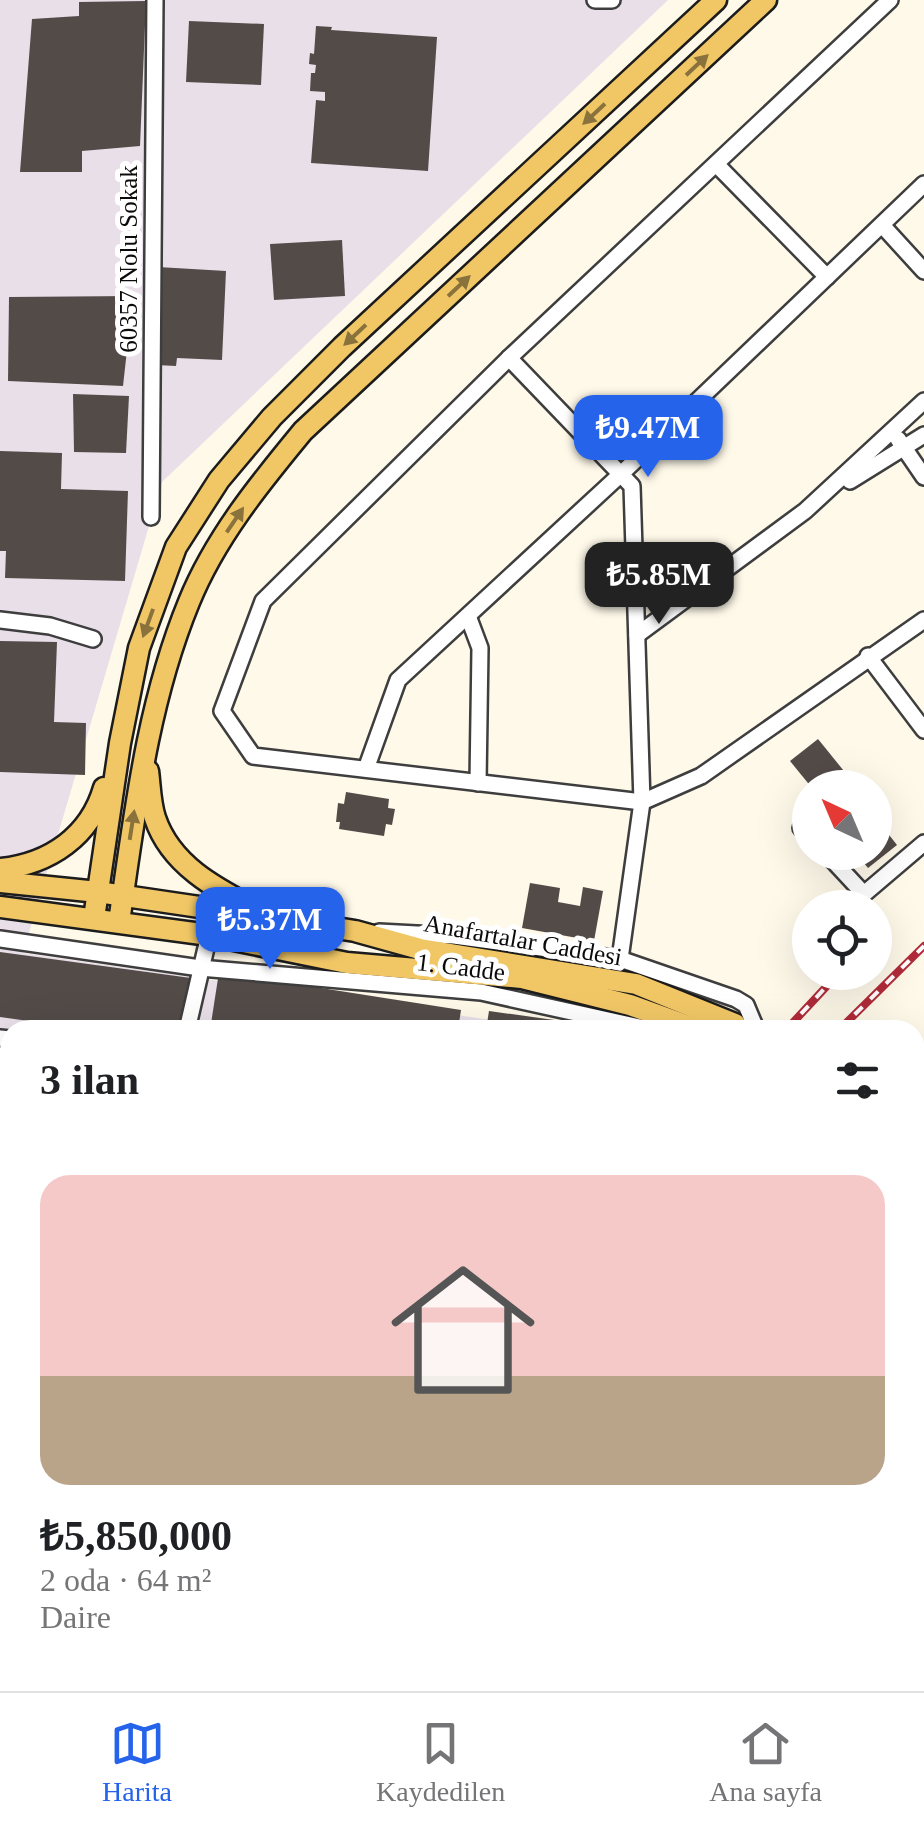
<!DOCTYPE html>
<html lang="tr">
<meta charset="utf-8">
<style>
body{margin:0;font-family:Georgia,serif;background:#f2f2f2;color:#202124;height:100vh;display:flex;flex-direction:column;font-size:38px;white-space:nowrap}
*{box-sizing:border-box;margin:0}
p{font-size:32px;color:#757577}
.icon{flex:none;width:55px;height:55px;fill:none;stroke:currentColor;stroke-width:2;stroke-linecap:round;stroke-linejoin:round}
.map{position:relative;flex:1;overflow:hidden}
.panel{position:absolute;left:0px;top:1020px;width:925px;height:672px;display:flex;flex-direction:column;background:#fff;border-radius:30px 30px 0 0;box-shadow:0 10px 40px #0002}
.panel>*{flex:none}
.needle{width:65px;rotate:316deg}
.tools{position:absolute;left:792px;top:770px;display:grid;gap:20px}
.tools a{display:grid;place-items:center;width:100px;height:100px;border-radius:50%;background:#fff;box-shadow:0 10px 40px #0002;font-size:50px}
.price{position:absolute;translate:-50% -85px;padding:0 22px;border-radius:20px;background:#2563eb;color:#fff;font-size:32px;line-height:65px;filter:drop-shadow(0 2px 5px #0008)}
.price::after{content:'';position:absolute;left:50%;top:60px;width:30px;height:22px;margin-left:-15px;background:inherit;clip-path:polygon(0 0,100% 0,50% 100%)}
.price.on{background:#222;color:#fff}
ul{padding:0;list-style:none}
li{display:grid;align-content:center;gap:20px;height:530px;padding:0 40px}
li span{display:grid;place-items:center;height:310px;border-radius:30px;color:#555}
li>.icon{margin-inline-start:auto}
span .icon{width:180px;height:180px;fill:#fffc;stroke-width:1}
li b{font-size:42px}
h2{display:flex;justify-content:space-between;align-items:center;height:120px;padding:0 40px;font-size:42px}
.tab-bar{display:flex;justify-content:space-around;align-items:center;height:140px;border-top:2px solid #e0e0e0;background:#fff;font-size:28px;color:#757577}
.tab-bar a{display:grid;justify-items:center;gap:5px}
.tab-bar .on{color:#2563eb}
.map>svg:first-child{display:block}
</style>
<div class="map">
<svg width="924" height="1691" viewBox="0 0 924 1691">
<rect width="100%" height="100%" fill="#fef9e9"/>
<path fill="#e8dfe9" d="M0,0H668L162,482L23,953L561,1030H10V1634L0,1644Z"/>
<g fill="#534b48">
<path d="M146,1L140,146L82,151V172H20L32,19L79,16V2Z"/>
<path d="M189,21L264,24L261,85L186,82Z"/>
<path d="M316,26L332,27L331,30L437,37L428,171L311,163L316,100L325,101V92L310,91L311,73H315L316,65L309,64L310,53L314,54Z"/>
<path d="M342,240L345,296L274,300L270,244Z"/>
<path d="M158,267L226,271L222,360L177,358L176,366L156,365Z"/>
<path d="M133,296L123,386L8,381L9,297Z"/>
<path d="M73,394L129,396L126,453L74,452Z"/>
<path d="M0,451L62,453L61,489L128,491L125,581L5,578L6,551H0Z"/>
<path d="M0,641L57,642L54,722L86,723L85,775L0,772Z"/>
<path d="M818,739L848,776L834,788H812L790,761Z"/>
<path d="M346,792L389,799L388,808L395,809L392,825L386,824L384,836L339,829L340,822H336L338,803L344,804Z"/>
<path d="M875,817L897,845L868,868L855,852H875Z"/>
<path d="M530,883L560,888L558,902L580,906L583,887L603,891L594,941L522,928Z"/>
<path d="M0,952L191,978L184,1030H93L0,1017Z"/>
<path d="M219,972L461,1010L458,1030H210Z"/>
<path d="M489,1011L598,1026L597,1030H486Z"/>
<path d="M0,1406L10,1411V1446L2,1491Z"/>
</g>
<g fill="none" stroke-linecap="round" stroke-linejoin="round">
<g stroke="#3e3e3e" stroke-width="20">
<g id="minor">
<path d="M595,0H612"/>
<path d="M890,0L509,358L263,601L222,711L253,756L642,802L701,776L924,620"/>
<path d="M716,164L827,277"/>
<path d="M882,225L924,271"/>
<path d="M509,358L632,486L642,802L620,959"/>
<path d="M898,439L924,477"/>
<path d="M850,481L924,435"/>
<path d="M151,517L155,0"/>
<path d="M468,616L480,648L478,783"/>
<path d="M0,620L50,626L93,639"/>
<path d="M637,635L805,511L924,401"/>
<path d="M868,656L924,730"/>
<path d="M366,769L398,680L621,474L924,184"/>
<path d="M801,828L810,837"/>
<path d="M825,852L864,894L924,843"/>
<path d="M379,932L454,936L620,959L736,999L746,1005L754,1024L753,1030"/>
<path d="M0,939L200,968L481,992L653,1030"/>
<path d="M187,1030L209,935"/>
<path d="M0,1038L10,1039"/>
<path d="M915,1115L924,1122"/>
<path d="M915,1247L924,1254"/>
<path d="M0,1257L10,1167"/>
<path d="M0,1382L10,1383"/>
<path d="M851,1691L855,1682"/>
</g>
</g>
<g stroke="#1c1c1c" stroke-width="25">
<g id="major">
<path d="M148,771C150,786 150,803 155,818C171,866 217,889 259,911"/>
<path d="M0,869C50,864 90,836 104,788"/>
<path d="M0,882L98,892L274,918L355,931L420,949L636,984L735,1024"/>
<path d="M0,907L209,935L347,963L522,978L630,1005L699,1030"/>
<path d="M94,918L120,743L139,648L176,547L219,480L272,417L342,347L716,0"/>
<path d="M119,922C135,813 147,704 189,602C215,538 260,483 303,431L766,0"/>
<path d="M915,1153L924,1160"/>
<path d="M915,1181L924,1188"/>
</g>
</g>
<use href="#minor" stroke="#fff" stroke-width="15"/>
<use href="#major" stroke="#f1c766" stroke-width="20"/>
<g stroke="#b22b3a" stroke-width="8">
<g id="rail">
<path d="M786,1030L826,987"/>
<path d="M839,1030L924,946"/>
<path d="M186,1691L193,1682"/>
<path d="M225,1691L233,1682"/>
</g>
</g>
<use href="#rail" stroke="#fff" stroke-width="4" stroke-dasharray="11" stroke-linecap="butt"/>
</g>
<defs><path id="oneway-solid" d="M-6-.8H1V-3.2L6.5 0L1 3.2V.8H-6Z" transform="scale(2.5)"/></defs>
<g fill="#8a723d">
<use href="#oneway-solid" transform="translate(697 65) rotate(-43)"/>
<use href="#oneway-solid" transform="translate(594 114) rotate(137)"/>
<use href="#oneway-solid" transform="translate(459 286) rotate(-43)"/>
<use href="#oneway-solid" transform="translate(355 335) rotate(137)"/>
<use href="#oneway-solid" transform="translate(235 520) rotate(-56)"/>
<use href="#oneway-solid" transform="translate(148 623) rotate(110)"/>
<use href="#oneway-solid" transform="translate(132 825) rotate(-81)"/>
</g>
<g text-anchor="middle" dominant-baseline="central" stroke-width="10" stroke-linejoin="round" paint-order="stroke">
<g font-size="25" fill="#0b0b0b" stroke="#fff">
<text transform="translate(128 259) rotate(-90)">60357 Nolu Sokak</text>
<text transform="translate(523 940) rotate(10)">Anafartalar Caddesi</text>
<text transform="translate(461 967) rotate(7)">1. Cadde</text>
</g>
</g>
</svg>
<div class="tools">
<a><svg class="needle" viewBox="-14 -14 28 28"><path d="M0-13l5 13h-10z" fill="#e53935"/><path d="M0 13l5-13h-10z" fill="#757577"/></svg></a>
<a><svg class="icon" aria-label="locate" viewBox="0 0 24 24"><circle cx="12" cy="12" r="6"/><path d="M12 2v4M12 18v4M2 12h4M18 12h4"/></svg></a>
</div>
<b class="price" style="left:648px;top:480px">₺9.47M</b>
<b class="price on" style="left:659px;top:627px">₺5.85M</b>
<b class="price" style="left:270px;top:972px">₺5.37M</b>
<section class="panel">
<h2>3 ilan<svg class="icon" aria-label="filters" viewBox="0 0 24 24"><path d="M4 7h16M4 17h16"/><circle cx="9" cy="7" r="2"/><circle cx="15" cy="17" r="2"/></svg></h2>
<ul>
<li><span style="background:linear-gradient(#f6c9c9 65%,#b9a48a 0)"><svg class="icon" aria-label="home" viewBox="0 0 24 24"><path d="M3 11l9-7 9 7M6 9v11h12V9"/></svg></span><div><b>₺5,850,000</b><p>2 oda · 64 m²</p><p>Daire</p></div></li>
</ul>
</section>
</div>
<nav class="tab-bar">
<a class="on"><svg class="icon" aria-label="map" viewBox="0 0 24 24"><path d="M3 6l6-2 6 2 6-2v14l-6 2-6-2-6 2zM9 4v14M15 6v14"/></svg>Harita</a>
<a><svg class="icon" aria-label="saved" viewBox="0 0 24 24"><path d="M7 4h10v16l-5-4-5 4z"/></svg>Kaydedilen</a>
<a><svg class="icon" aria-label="home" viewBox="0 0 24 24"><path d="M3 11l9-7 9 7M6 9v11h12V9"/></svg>Ana sayfa</a>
</nav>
